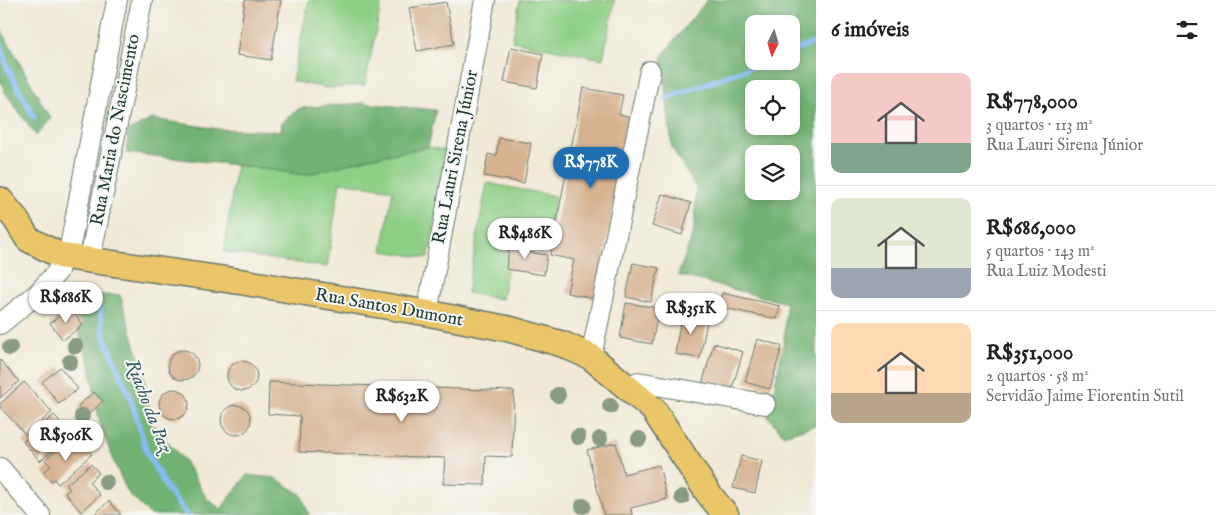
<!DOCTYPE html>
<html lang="pt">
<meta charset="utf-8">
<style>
body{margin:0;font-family:"IM FELL English",serif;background:#f6f6f6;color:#202124;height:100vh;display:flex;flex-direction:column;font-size:19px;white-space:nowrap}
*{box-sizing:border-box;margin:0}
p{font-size:16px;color:#757577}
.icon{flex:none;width:28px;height:28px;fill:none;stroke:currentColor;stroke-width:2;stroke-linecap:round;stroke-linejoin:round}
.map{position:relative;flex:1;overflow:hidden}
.details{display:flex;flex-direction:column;background:#fff;width:400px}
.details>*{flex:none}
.needle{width:32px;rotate:185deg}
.buttons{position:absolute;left:745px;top:15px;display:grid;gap:10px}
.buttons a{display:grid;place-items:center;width:55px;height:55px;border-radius:10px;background:#fff;box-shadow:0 2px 8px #0003;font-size:25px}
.price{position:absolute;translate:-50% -42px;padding:0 11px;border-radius:18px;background:#fff;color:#222;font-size:16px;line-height:32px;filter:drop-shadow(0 1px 2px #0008)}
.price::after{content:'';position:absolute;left:50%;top:30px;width:15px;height:11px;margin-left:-8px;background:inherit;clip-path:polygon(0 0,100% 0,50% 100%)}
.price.active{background:#1f6fb2;color:#fff}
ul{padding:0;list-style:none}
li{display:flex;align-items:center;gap:15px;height:125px;padding:0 15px}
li+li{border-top:1px solid #e0e0e0}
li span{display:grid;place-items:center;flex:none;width:140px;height:100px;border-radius:10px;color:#555}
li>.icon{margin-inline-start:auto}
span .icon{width:60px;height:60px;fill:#fffc;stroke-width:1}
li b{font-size:21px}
h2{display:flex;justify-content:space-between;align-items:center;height:60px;padding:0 15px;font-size:21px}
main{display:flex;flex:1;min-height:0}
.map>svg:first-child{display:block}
</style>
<main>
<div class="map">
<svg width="816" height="515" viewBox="0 0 816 515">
<rect width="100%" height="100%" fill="#f6f6f2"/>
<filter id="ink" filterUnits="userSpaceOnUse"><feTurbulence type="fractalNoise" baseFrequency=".02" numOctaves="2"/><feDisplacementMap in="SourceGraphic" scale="10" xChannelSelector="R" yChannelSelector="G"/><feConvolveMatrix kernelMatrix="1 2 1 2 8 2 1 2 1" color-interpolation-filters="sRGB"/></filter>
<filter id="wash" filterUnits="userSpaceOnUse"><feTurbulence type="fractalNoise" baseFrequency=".0096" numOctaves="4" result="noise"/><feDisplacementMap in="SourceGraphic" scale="20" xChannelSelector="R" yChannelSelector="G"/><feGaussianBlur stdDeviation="1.12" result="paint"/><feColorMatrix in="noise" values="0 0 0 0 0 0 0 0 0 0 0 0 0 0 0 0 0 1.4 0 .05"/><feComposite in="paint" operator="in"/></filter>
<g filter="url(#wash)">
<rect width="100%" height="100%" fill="#f0e9d5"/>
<g fill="#8ecf86" stroke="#56865d">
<path d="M309,0H382L365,85L327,88L292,81Z"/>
<path d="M520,0H615L603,59L512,41Z"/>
<path d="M428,147L450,151L428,258L382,251L393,190L340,182L327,267L224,252L236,165L305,175L370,158Z"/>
<path d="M487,183L555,196L549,233L515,227L502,299L467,293Z"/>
</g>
<g fill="#72b273" stroke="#487854" fill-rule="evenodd">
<path d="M707,0H816V425L784,435L768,417L784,342L786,303L678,275L694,230L696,188L672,148L662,56ZM754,24H791V61H754ZM754,89H791V126H754ZM754,154H791V191H754Z"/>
<path d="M0,27L50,118L36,136L5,92L0,80Z"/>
<path d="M363,103L436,110L428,147L370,158L305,175L236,165L126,153L128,131L152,119L219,129L281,131L282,122L300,108Z"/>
<path d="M83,295H120L144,374L151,423L185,461L207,499L221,509L247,475L275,478L301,494L309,515H150L128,493L112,458L99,420L90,366L77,326Z"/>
</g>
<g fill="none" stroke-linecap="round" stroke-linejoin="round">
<g stroke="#86bcf5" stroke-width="5.5">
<path d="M0,43L7,67L34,117"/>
<path d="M791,52L816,42"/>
<path d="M667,98L768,61"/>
<path d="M98,299L104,335L132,402L147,453L167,489L187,515"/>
</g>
</g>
<g id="blocks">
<g fill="#d7b291">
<path d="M245,0H281L271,60L237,55Z"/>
<path d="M446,2L454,44L417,51L409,8Z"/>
<path d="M511,47L543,54L537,88L504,82Z"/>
<path d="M583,88L623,95L619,114L631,117L596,299L567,293L574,260L550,255Z"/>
<path d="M499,138L531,143L524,183L484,176L488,154L496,156Z"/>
<path d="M662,194L691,203L682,235L652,226Z"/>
<path d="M510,241L528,244L527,252L547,255L544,275L506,269Z"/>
<path d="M633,263L659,268L651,302L626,297Z"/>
<path d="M722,293L780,306L777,319L719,307Z"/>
<path d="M626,303L659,308L652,344L620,338Z"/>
<path d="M70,308L83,325L63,340L50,323Z"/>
<path d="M682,312L708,316L700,358L675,354Z"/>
<path d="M757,339L782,346L770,389L745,382Z"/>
<path d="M714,343L743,352L731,392L702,384Z"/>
<circle cx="183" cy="365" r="15"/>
<path d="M0,360L19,381L0,398Z"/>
<circle cx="242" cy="376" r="15"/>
<path d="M60,367L78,389L59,404L42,382Z"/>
<path d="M24,382L52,412L26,435L0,407V404Z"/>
<path d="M269,382L514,391L512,457L486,456L485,485L443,484L445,458L299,452L300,416L268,414Z"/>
<circle cx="174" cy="404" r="15"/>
<path d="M94,392L103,401L87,416L78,406Z"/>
<circle cx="236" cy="420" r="15"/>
<path d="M54,415L60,421L55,426L66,439L40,461L23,442Z"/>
<path d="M80,441L92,454L58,484L54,479L51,481L43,472L51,466L45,460L62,445L68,452Z"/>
<path d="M616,443L624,474L659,465L667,499L631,508L632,515H604L587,450Z"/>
<path d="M741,456L762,461L755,493L733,488Z"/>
<path d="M91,464L99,473L89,482L100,495L81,512L65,493L70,489L66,485Z"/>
<path d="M109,501L121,515H94Z"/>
</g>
</g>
</g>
<g filter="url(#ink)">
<use href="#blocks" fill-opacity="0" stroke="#68796c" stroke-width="1"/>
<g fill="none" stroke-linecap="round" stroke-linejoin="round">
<g stroke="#68796c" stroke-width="22">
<g id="minor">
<path d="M68,257L117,0"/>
<path d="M90,259L142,0"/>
<path d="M427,313L485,0"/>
<path d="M0,324L37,294L58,271L61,256"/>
<path d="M591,357L650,71"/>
<path d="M629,389L638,382L765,404"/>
<path d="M0,468L40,515"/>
</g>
</g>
<g stroke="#68796c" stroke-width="28">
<path id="major" d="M0,200L15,218L28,239L61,256L243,282L427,313L509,329L562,344L591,357L653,409L708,493L726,515"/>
</g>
<use href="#minor" stroke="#fff" stroke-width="20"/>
<use href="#major" stroke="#ebc669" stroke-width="25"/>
</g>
<g fill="#899a85">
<circle cx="75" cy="346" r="8"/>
<circle cx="10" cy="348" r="8"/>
<circle cx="70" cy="362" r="8"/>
<circle cx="558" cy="395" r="8"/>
<circle cx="610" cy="406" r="8"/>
<circle cx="82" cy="416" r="8"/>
<circle cx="578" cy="437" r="8"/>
<circle cx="600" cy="439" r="8"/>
<circle cx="639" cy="439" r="8"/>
<circle cx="106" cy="482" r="8"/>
<circle cx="682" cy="497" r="8"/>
<circle cx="583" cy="506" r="8"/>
</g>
</g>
<g text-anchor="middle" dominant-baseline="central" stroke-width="4" stroke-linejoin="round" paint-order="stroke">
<g font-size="18" fill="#1f3d34" stroke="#f6f6f2">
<text transform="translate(116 130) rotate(-79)">Rua Maria do Nascimento</text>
<text transform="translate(456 157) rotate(-79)">Rua Lauri Sirena Júnior</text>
<text transform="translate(389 308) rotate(10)">Rua Santos Dumont</text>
</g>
<g font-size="19" font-style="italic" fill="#395d64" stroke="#f6f6f2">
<text transform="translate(148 406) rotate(69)">Riacho da Paz</text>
</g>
</g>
</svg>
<div class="buttons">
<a><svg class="needle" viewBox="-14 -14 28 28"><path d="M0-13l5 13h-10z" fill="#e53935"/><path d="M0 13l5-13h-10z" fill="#757577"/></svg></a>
<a><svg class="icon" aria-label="locate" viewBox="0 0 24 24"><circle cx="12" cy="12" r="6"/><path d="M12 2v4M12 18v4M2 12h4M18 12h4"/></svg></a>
<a><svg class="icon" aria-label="layers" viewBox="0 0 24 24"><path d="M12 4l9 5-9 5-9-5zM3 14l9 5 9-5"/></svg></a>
</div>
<b class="price active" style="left:591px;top:189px">R$778K</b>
<b class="price" style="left:525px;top:260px">R$486K</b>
<b class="price" style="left:66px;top:324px">R$686K</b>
<b class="price" style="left:691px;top:335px">R$351K</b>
<b class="price" style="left:402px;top:423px">R$632K</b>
<b class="price" style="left:66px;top:462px">R$506K</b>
</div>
<section class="details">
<h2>6 imóveis<svg class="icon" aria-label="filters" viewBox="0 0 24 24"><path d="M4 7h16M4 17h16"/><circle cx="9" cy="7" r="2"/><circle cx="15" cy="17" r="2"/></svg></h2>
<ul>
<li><span style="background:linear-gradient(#f6c9c9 70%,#7fa58c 0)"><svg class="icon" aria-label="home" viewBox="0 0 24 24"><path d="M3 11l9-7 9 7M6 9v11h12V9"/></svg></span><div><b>R$778,000</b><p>3 quartos · 113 m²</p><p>Rua Lauri Sirena Júnior</p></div></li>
<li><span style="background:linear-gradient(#dfe7d0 70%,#9aa5b1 0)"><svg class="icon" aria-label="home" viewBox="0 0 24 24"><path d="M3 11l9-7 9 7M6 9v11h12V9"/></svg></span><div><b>R$686,000</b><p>5 quartos · 143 m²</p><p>Rua Luiz Modesti</p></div></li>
<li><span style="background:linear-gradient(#ffd9b3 70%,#b9a48a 0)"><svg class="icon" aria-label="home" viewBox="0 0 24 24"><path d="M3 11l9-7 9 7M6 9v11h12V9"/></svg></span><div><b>R$351,000</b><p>2 quartos · 58 m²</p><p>Servidão Jaime Fiorentin Sutil</p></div></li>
</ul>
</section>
</main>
